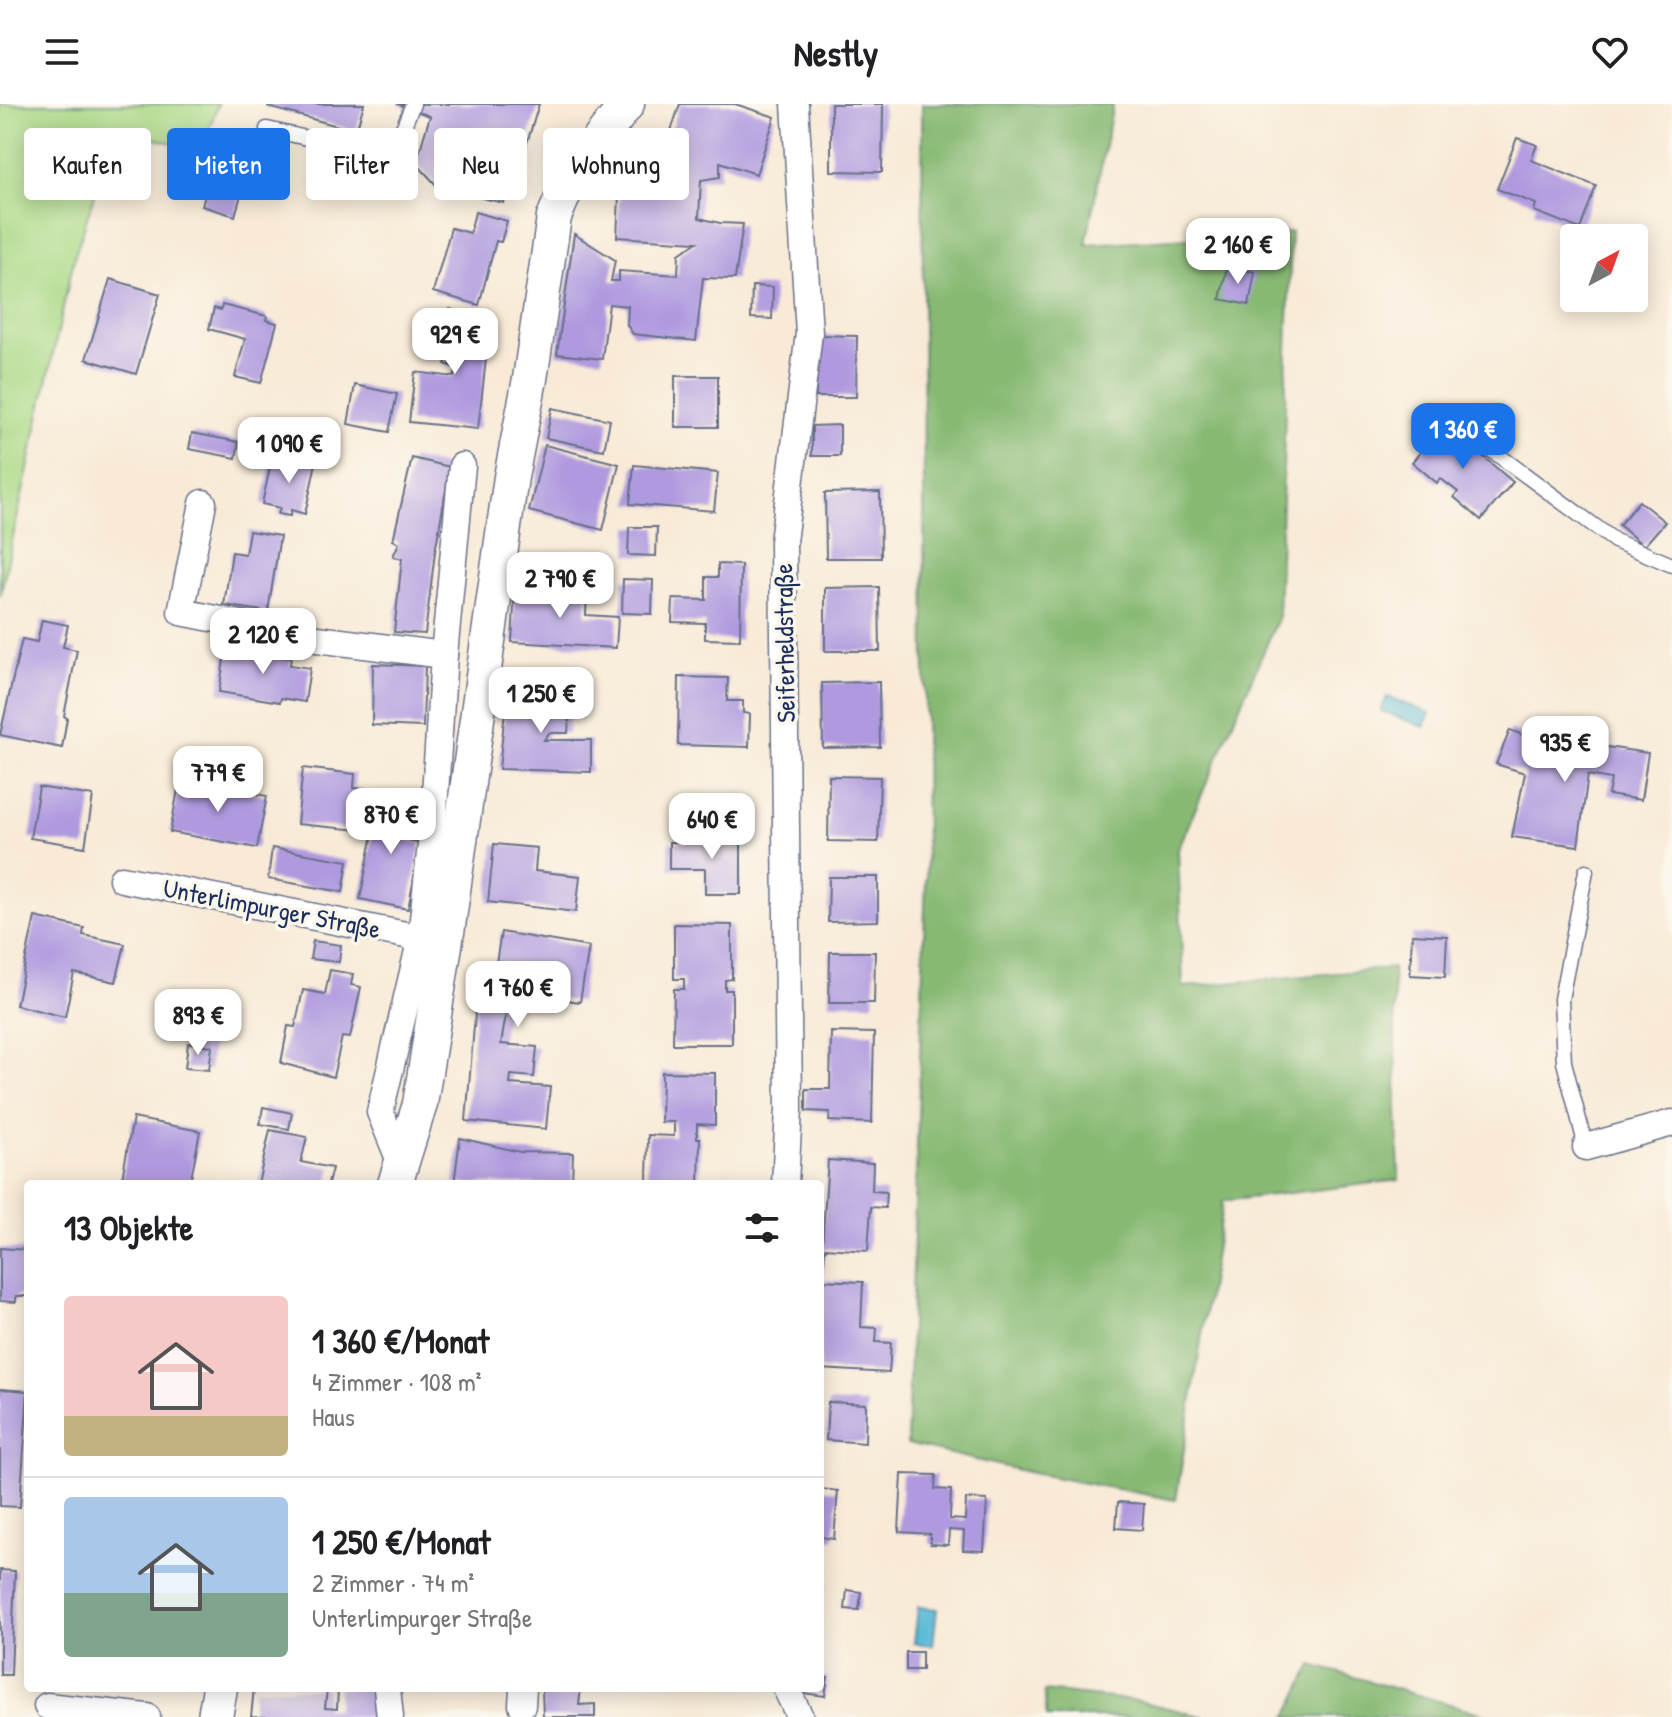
<!DOCTYPE html>
<html lang="de">
<meta charset="utf-8">
<style>
body{margin:0;font-family:"Patrick Hand",sans-serif;background:#f2f2f2;color:#202124;height:100vh;display:flex;flex-direction:column;font-size:30px;white-space:nowrap}
*{box-sizing:border-box;margin:0}
p{font-size:26px;color:#757577}
.icon{flex:none;width:44px;height:44px;fill:none;stroke:currentColor;stroke-width:2;stroke-linecap:round;stroke-linejoin:round}
.map{position:relative;flex:1;overflow:hidden}
.panel{position:absolute;left:24px;top:1076px;width:800px;height:512px;display:flex;flex-direction:column;background:#fff;border-radius:8px;box-shadow:0 4px 20px #0003}
.panel>*{flex:none}
.guide{position:absolute;left:24px;top:24px;width:800px;height:72px;display:flex;gap:16px}
.needle{width:52px;rotate:41deg}
.buttons{position:absolute;left:1560px;top:120px;display:grid;gap:16px}
.buttons a{display:grid;place-items:center;width:88px;height:88px;border-radius:8px;background:#fff;box-shadow:0 4px 20px #0003;font-size:40px}
.price{position:absolute;translate:-50% -68px;padding:0 18px;border-radius:16px;background:#fff;color:#222;font-size:26px;line-height:52px;filter:drop-shadow(0 2px 4px #0008)}
.price::after{content:'';position:absolute;left:50%;top:48px;width:24px;height:18px;margin-left:-12px;background:inherit;clip-path:polygon(0 0,100% 0,50% 100%)}
.price.current{background:#1a73e8;color:#fff}
ul{padding:0;list-style:none}
li{display:flex;align-items:center;gap:24px;height:200px;padding:0 40px}
li+li{border-top:2px solid #e0e0e0}
li span{display:grid;place-items:center;flex:none;width:224px;height:160px;border-radius:8px;color:#555}
li>.icon{margin-inline-start:auto}
span .icon{width:96px;height:96px;fill:#fffc;stroke-width:1}
li b{font-size:34px}
h2{display:flex;justify-content:space-between;align-items:center;height:96px;padding:0 40px;font-size:34px}
.chip{padding:0 28px;border-radius:8px;background:#fff;box-shadow:0 4px 20px #0003;font-size:28px;line-height:72px}
.chip.current{background:#1a73e8;color:#fff}
header{display:flex;justify-content:space-between;align-items:center;height:104px;padding:0 40px;background:#fff;font-size:36px;font-weight:700}
.map>svg:first-child{display:block}
</style>
<header><svg class="icon" aria-label="menu" viewBox="0 0 24 24"><path d="M4 6h16M4 12h16M4 18h16"/></svg>Nestly<svg class="icon" aria-label="heart" viewBox="0 0 24 24"><path d="M12 20l-8-8c-3-5 5-10 8-4 3-6 11-1 8 4z"/></svg></header>
<div class="map">
<svg width="1672" height="1613" viewBox="0 0 1672 1613">
<rect width="100%" height="100%" fill="#fbf7ec"/>
<filter id="ink" filterUnits="userSpaceOnUse"><feTurbulence type="fractalNoise" baseFrequency=".0125" numOctaves="2"/><feDisplacementMap in="SourceGraphic" scale="16" xChannelSelector="R" yChannelSelector="G"/><feConvolveMatrix kernelMatrix="1 2 1 2 8 2 1 2 1" color-interpolation-filters="sRGB"/></filter>
<filter id="wash" filterUnits="userSpaceOnUse"><feTurbulence type="fractalNoise" baseFrequency=".006" numOctaves="4" result="noise"/><feDisplacementMap in="SourceGraphic" scale="32" xChannelSelector="R" yChannelSelector="G"/><feGaussianBlur stdDeviation="1.8" result="paint"/><feColorMatrix in="noise" values="0 0 0 0 0 0 0 0 0 0 0 0 0 0 0 0 0 1.4 0 .05"/><feComposite in="paint" operator="in"/></filter>
<g filter="url(#wash)">
<rect width="100%" height="100%" fill="#f8ead7"/>
<path fill="#aad986" stroke="#628472" stroke-width="2" d="M0,0H218L201,47L116,24L74,154L0,492Z"/>
<g fill="#87b973" stroke="#517468" stroke-width="2">
<path d="M922,0H1113L1086,140L1291,128L1278,514L1178,745L1183,883L1393,864L1399,1076L1223,1097L1176,1396L1032,1369L907,1340L926,773Z"/>
<path d="M1312,1561L1495,1613H1287Z"/>
<path d="M1044,1587L1139,1597L1205,1613H1047Z"/>
</g>
<g fill="#56b9d5" stroke="#38749a" stroke-width="2">
<path d="M1387,593L1430,609L1424,623L1381,607Z"/>
<path d="M918,1503L937,1505L933,1541L914,1539Z"/>
</g>
<g id="blocks">
<g fill="#af9adf">
<path d="M269,0H364L356,27L268,3Z"/>
<path d="M397,0H539L523,52L515,51L504,99L439,84L416,59L430,12Z"/>
<path d="M680,0H735L775,13L756,70L720,58V73L701,76L699,114L720,119L743,120L735,175L703,174L696,237L633,230L627,221L628,202L609,200L602,255L557,250L574,130L615,156L611,177H619V167L678,171L679,150L697,138L617,133L620,71L671,74L678,43L667,39Z"/>
<path d="M831,0H883L882,68L831,67Z"/>
<path d="M1517,34L1537,41L1531,56L1596,82L1580,125L1534,107L1536,100L1497,85Z"/>
<path d="M215,55L259,68L255,80L245,77L235,112L202,102Z"/>
<path d="M475,108L507,117L501,138L496,137L479,201L433,188L451,124L470,129Z"/>
<path d="M1227,163L1255,168L1249,201L1220,195Z"/>
<path d="M110,175L160,190L136,270L86,255Z"/>
<path d="M752,182L773,183L772,215L751,214Z"/>
<path d="M222,201L267,212L266,216L277,219L261,279L235,273L245,235L209,225L214,204L221,206Z"/>
<path d="M450,205L497,222L486,255L478,325L409,318L415,268L454,273L457,264L445,260L452,243L439,238Z"/>
<path d="M817,231L857,232L856,293H816Z"/>
<rect x="675" y="272" width="43" height="51"/>
<path d="M355,281L397,290L389,328L348,320Z"/>
<path d="M552,304L610,316L604,346L546,334Z"/>
<path d="M1445,320L1513,378L1481,416L1454,393L1458,388L1440,374L1437,379L1412,358Z"/>
<path d="M840,321V352H812V322Z"/>
<path d="M192,329L239,338L236,354L189,345Z"/>
<path d="M545,341L619,360L603,426L529,407Z"/>
<path d="M273,350L316,359L305,410L291,406L290,412L278,410L280,404L262,400Z"/>
<path d="M412,354L450,363L435,448L425,530L394,528L402,455L393,452L399,439L393,436Z"/>
<path d="M634,361L718,369L714,407L630,400Z"/>
<path d="M880,388L881,454H826L825,389Z"/>
<path d="M1639,397L1665,418L1644,442L1619,421Z"/>
<path d="M629,423H657L656,452L628,451Z"/>
<path d="M249,427L280,432L268,508L224,501L232,448L245,450Z"/>
<path d="M718,460L741,461L740,536L705,535V519L672,518L673,495L706,496V473H718Z"/>
<path d="M623,475L653,476L652,510L622,509Z"/>
<path d="M515,483L587,487L586,511L618,513L616,544L512,538Z"/>
<path d="M879,483L880,547H825V484Z"/>
<path d="M42,516L68,521L63,543L77,546L64,612L67,614L62,644L0,631L22,535L37,538Z"/>
<path d="M226,543L291,554L290,561L310,564L305,598L281,594L280,598L219,588Z"/>
<path d="M373,560L425,562L423,623L372,621Z"/>
<path d="M679,573L728,574L727,597H743V609L750,610L749,643L678,641Z"/>
<path d="M879,578L880,643L823,644L822,579Z"/>
<path d="M507,587L571,590L568,629H549L544,636H591V668L499,665Z"/>
<path d="M1510,626L1548,641L1592,647L1593,641L1648,649L1641,696L1608,691L1611,675L1588,671L1578,742L1512,733L1525,669L1496,660Z"/>
<path d="M303,664L355,670L354,684L363,685L359,726L297,720Z"/>
<path d="M829,672L880,673L878,738L828,737Z"/>
<path d="M180,675L267,692L257,744L170,728Z"/>
<path d="M39,683L93,692L85,743L30,734Z"/>
<path d="M381,690L413,696L404,735L421,739L408,805L360,795Z"/>
<path d="M711,726H741V790H705V765H669V738H711Z"/>
<path d="M494,740L537,744L535,767L580,772L576,808L488,798Z"/>
<path d="M272,744L348,757L343,788L268,775Z"/>
<path d="M829,773H878V817L828,818Z"/>
<path d="M35,813L84,824L83,831L125,840L116,878L74,869L65,913L16,901Z"/>
<path d="M674,820L732,821V875L725,876V886H732V940H673L674,885H684V875H674Z"/>
<path d="M501,828L589,843L580,898L510,887L501,940L537,943L534,973L511,971L510,980L550,983L546,1025L466,1017L476,899L485,898L487,885L492,884Z"/>
<path d="M1412,830L1447,832L1445,873L1410,871Z"/>
<path d="M313,837L341,841L339,858L310,855Z"/>
<path d="M830,848H875L874,899H829Z"/>
<path d="M330,866L353,870L351,881L361,883L350,934L342,933L333,973L281,959L288,922L295,923L303,886L325,890Z"/>
<path d="M831,928L874,929L872,1019L829,1017L830,1008L806,1007V985H830Z"/>
<path d="M188,939L212,942L209,966L185,964Z"/>
<path d="M662,968L715,969V1021L697,1020V1034H700L699,1080L647,1079L648,1031L674,1032V1018H661Z"/>
<path d="M263,1003L292,1009L289,1025L260,1020Z"/>
<path d="M133,1014L200,1027L190,1080H121Z"/>
<path d="M270,1026L307,1033L301,1058L332,1064L328,1080H258Z"/>
<path d="M460,1034L520,1048L573,1049L572,1080H454Z"/>
<path d="M828,1056L873,1059L872,1087L886,1088L885,1104L871,1103L868,1147L825,1144L823,1172H820Z"/>
<path d="M0,1144L28,1146V1192H16V1198L0,1197Z"/>
<path d="M820,1176L863,1178L861,1223L877,1224L876,1238L891,1239L889,1269L820,1265Z"/>
<path d="M0,1285L28,1287L20,1403L0,1402Z"/>
<path d="M828,1298L866,1300L865,1339L826,1336Z"/>
<path d="M902,1370L936,1371L935,1385L951,1386L950,1415L965,1416L966,1395L987,1396L984,1447L963,1446L964,1427L949,1426L948,1441L930,1440V1430L899,1428Z"/>
<path d="M820,1385L838,1387L834,1435L820,1433Z"/>
<path d="M1118,1398L1144,1400L1142,1426L1116,1424Z"/>
<path d="M0,1466L15,1467L11,1571H0Z"/>
<path d="M847,1486L861,1488L859,1506L845,1505Z"/>
<rect x="906" y="1548" width="16" height="18"/>
<path d="M820,1572L828,1573L825,1592L802,1589L803,1584H820Z"/>
<path d="M254,1584H327L325,1604L337,1605L338,1584H380L383,1613H251Z"/>
<path d="M542,1584H581L579,1601L595,1600V1613H543Z"/>
</g>
</g>
</g>
<g filter="url(#ink)">
<use href="#blocks" fill-opacity="0" stroke="#687088" stroke-width="2"/>
<g fill="none" stroke-linecap="round" stroke-linejoin="round">
<g stroke="#687088" stroke-width="17">
<g id="service">
<path d="M267,25L377,50L403,24L413,0"/>
<path d="M1486,342L1615,437L1672,461"/>
<path d="M1586,767L1561,895L1564,958L1586,1043"/>
</g>
</g>
<g stroke="#687088" stroke-width="29">
<g id="minor">
<path d="M203,399L181,508L317,535L444,551"/>
<path d="M122,775L421,834"/>
<path d="M1586,1043L1672,1019"/>
<path d="M400,1057L380,1008L421,834L433,721L444,551L462,362"/>
<path d="M785,1080L789,1005L783,438L809,229L795,0"/>
<path d="M387,1584L390,1613"/>
<path d="M786,1584L800,1613"/>
<path d="M522,1601L523,1584"/>
<path d="M47,1602L147,1613"/>
</g>
</g>
<g stroke="#687088" stroke-width="37">
<g id="tertiary">
<path d="M395,1080L420,1000L448,822L511,373L530,275L554,113L572,71L627,0"/>
<path d="M215,1613L220,1584"/>
</g>
</g>
<use href="#service" stroke="#fff" stroke-width="14"/>
<use href="#minor" stroke="#fff" stroke-width="26"/>
<use href="#tertiary" stroke="#fff" stroke-width="34"/>
</g>
</g>
<g text-anchor="middle" dominant-baseline="central" stroke-width="7" stroke-linejoin="round" paint-order="stroke">
<g font-size="26" fill="#1b2f5e" stroke="#fbf7ec">
<text transform="translate(784 539) rotate(-91)">Seiferheldstraße</text>
<text transform="translate(272 804) rotate(11)">Unterlimpurger Straße</text>
</g>
</g>
</svg>
<div class="buttons">
<a><svg class="needle" viewBox="-14 -14 28 28"><path d="M0-13l5 13h-10z" fill="#e53935"/><path d="M0 13l5-13h-10z" fill="#757577"/></svg></a>
</div>
<b class="price" style="left:1238px;top:182px">2 160 €</b>
<b class="price" style="left:455px;top:272px">929 €</b>
<b class="price current" style="left:1463px;top:367px">1 360 €</b>
<b class="price" style="left:289px;top:381px">1 090 €</b>
<b class="price" style="left:560px;top:516px">2 790 €</b>
<b class="price" style="left:263px;top:572px">2 120 €</b>
<b class="price" style="left:541px;top:631px">1 250 €</b>
<b class="price" style="left:1565px;top:680px">935 €</b>
<b class="price" style="left:218px;top:710px">779 €</b>
<b class="price" style="left:391px;top:752px">870 €</b>
<b class="price" style="left:712px;top:757px">640 €</b>
<b class="price" style="left:518px;top:925px">1 760 €</b>
<b class="price" style="left:198px;top:953px">893 €</b>
<div class="guide">
<a class="chip">Kaufen</a>
<a class="chip current">Mieten</a>
<a class="chip">Filter</a>
<a class="chip">Neu</a>
<a class="chip">Wohnung</a>
</div>
<section class="panel">
<h2>13 Objekte<svg class="icon" aria-label="filters" viewBox="0 0 24 24"><path d="M4 7h16M4 17h16"/><circle cx="9" cy="7" r="2"/><circle cx="15" cy="17" r="2"/></svg></h2>
<ul>
<li><span style="background:linear-gradient(#f6c9c9 75%,#c2b280 0)"><svg class="icon" aria-label="home" viewBox="0 0 24 24"><path d="M3 11l9-7 9 7M6 9v11h12V9"/></svg></span><div><b>1 360 €/Monat</b><p>4 Zimmer · 108 m²</p><p>Haus</p></div></li>
<li><span style="background:linear-gradient(#a9c7e8 60%,#7fa58c 0)"><svg class="icon" aria-label="home" viewBox="0 0 24 24"><path d="M3 11l9-7 9 7M6 9v11h12V9"/></svg></span><div><b>1 250 €/Monat</b><p>2 Zimmer · 74 m²</p><p>Unterlimpurger Straße</p></div></li>
</ul>
</section>
</div>
